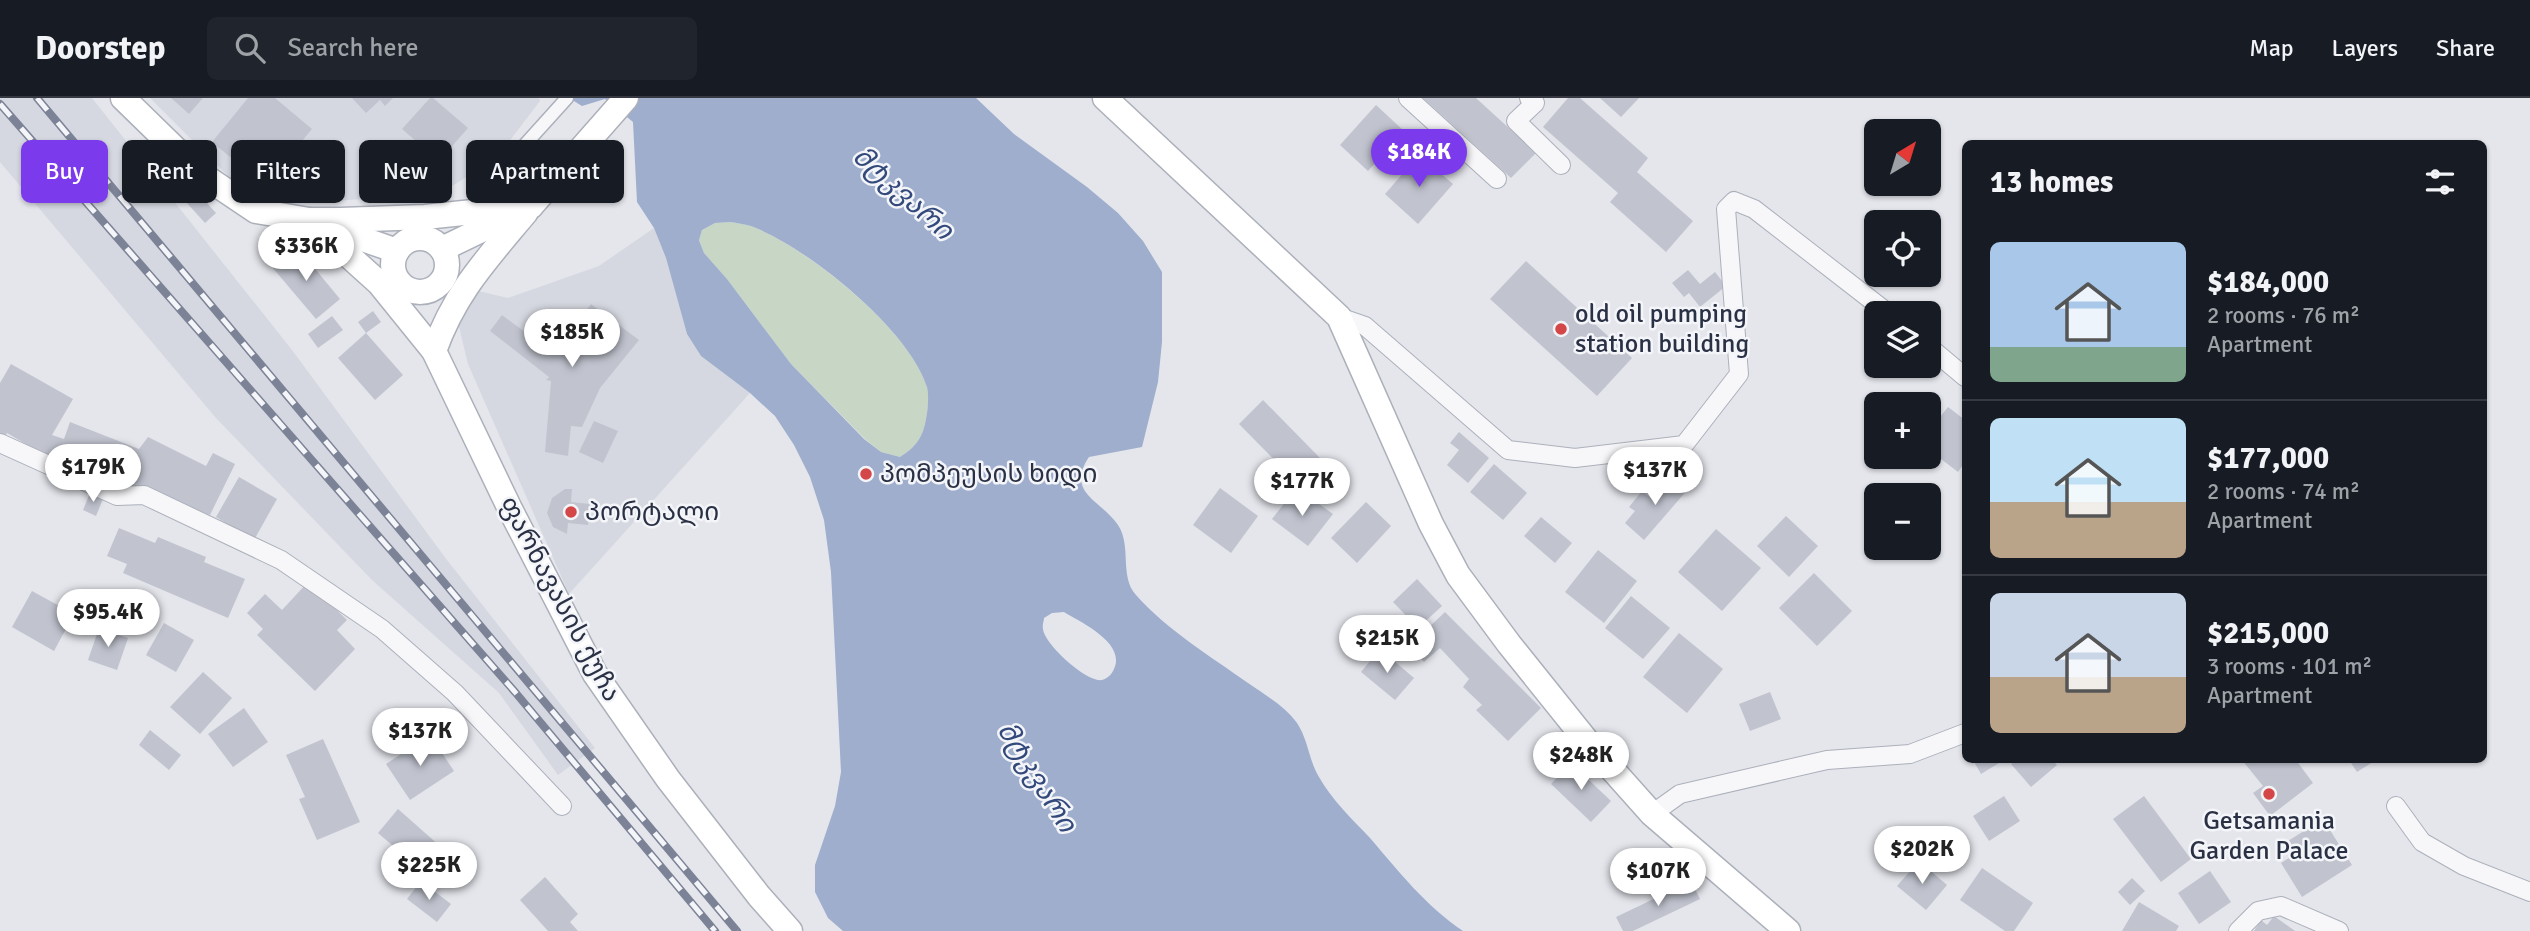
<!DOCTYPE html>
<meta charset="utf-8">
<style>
body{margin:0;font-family:Signika,"Noto Sans Georgian",sans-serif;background:#20242c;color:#f1f3f6;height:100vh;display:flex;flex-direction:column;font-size:26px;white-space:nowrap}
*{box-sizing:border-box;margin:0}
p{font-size:23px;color:#9ea1a6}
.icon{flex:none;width:38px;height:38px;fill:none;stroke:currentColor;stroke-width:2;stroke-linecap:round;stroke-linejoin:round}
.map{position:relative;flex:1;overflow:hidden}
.drawer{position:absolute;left:1962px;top:42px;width:525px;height:623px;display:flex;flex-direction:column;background:#171b24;border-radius:10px;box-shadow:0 2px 5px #0004}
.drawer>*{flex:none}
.guide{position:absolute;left:21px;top:42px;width:665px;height:63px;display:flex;gap:14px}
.needle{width:46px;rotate:38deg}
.controls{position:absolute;left:1864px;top:21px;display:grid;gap:14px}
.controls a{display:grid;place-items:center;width:77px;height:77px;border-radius:10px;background:#171b24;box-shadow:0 2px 5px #0004;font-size:35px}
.price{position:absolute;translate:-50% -60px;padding:0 16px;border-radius:24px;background:#fff;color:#222;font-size:23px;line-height:46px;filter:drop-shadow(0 2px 4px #0008)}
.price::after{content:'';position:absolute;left:50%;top:42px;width:21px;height:16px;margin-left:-10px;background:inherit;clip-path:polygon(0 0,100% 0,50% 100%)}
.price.active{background:#7c3aed;color:#fff}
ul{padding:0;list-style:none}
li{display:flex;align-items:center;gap:21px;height:175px;padding:0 28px}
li+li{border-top:2px solid #363941}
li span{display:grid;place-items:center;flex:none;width:196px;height:140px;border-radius:10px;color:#555}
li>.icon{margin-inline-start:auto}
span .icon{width:84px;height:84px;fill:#fffc;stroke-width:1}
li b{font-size:30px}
h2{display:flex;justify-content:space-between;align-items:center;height:84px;padding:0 28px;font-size:30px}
.tag{padding:0 24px;border-radius:10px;background:#171b24;box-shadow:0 2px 5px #0004;font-size:24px;line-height:63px}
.tag.active{background:#7c3aed;color:#fff}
header{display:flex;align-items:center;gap:42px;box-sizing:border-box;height:98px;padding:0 35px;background:#171b24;border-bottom:2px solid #363941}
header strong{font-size:33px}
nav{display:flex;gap:38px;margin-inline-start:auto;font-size:24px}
.search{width:490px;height:63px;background:#20242c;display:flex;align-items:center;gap:18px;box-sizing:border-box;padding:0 24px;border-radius:10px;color:#9ea1a6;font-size:26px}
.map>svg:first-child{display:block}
</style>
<header>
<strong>Doorstep</strong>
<div class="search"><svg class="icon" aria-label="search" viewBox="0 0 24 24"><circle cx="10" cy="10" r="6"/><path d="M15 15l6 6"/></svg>Search here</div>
<nav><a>Map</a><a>Layers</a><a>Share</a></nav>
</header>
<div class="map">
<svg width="2530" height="833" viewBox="0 0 2530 833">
<rect width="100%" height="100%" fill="#e4e6ec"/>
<g fill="#d6d8e1">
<path d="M0,0H92L292,252L447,462L595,650L558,677L499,595L372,482L216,320L0,64Z"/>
<path d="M150,0H539L540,3L495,62L447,91L408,98L273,107L236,86Z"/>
<path d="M654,130L666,160L687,236L701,258L750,295L569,496L468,266L452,200L453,187L508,200L599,168Z"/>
</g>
<path fill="#c7d6c5" d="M730,124C737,125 744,126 751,128C806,149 909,231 927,289C929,298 928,311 926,321C923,339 916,349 900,359L881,354L865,341L791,266L727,181L704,155L699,141L702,132L715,125Z"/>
<path fill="#9eaecc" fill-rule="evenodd" d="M569,0H976L1014,36L1087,89L1118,115L1143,143L1162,174V244L1158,284L1142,349L1089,359C1065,395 1101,402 1118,427C1132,448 1119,478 1136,497C1167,532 1210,558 1248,585C1265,597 1285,608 1297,625C1308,641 1309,663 1319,679C1332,702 1352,721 1370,740C1399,774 1426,808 1463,833H843L828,820L815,794V767L835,708L841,674L831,474L824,422L810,379L794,347L775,318L750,295L701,258L687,236L666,160L654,130L637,104L633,24L605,1L582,8ZM730,124C737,125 744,126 751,128C807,149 909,231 927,289C929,298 928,311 926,321C923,339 916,349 900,359L881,354L864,341L791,266L727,181L704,155L699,142L702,132L715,125ZM1064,514C1082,525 1126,545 1114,571C1112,576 1108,580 1102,582C1087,585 1044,546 1043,531C1042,527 1044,523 1044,520L1052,515Z"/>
<g fill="#c1c4cf">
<path d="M171,0H203L189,16Z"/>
<path d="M248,0H275L312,31L265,88L212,44Z"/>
<path d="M352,0H393L385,8L380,2L366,15Z"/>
<path d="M430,0H433L468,30L439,63L402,31Z"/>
<path d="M1423,0H1476L1536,55L1511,80Z"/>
<path d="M1568,0H1580L1648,60L1637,74L1693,123L1666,154L1610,104L1618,95L1543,29Z"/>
<path d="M1600,0H1639L1621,19Z"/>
<path d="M1376,7L1404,33L1368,73L1340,47Z"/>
<path d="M1419,57L1453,86L1418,126L1385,96Z"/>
<path d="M197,94L216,115L205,125L186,104Z"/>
<path d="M297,149L340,201L316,221L272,169Z"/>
<path d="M1526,163L1632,260L1597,298L1490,201Z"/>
<path d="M1688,172L1700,186L1715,174L1726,188L1700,209L1689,195L1684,199L1672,185Z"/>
<path d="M591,206L639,242L600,290L582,329L571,328L568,358L545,354L551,283L546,282L549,279L490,233L502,217L555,256Z"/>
<path d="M373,213L381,224L366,235L358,224Z"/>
<path d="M332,218L343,232L318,250L308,236Z"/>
<path d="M366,235L403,277L375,302L338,260Z"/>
<path d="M11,266L73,301L52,337L64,341L70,324L139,351L148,339L206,368L213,355L235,366L210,417L151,394L124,388L41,355L7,335L3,342L0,340V285Z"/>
<path d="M1263,302L1320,360L1296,384L1239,326Z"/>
<path d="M1948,309L1965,322V364L1958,374L1928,351V334Z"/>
<path d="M594,323L618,333L603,365L579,354Z"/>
<path d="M1459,334L1489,360L1468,385L1447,367L1459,352L1450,345Z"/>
<path d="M1494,366L1527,395L1503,422L1470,394Z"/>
<path d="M1673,377L1689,390L1644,442L1625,425L1635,413L1629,409L1642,393L1652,401Z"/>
<path d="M239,379L277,401L254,442L216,419Z"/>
<path d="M1220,390L1258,418L1231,455L1193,427Z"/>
<path d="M565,391H572L571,404L590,406L588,427L568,425L567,436L553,429L547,415L552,400Z"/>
<path d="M1293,394L1309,407L1315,403L1333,416L1308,448L1272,421Z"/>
<path d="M90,395L103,401L96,418L83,412Z"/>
<path d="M1366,404L1391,428L1357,465L1331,440Z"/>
<path d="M1786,418L1818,448L1789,479L1757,448Z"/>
<path d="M1541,419L1572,445L1555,465L1524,438Z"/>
<path d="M119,430L155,445L158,439L206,459L204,464L245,481L228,520L123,475L127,466L107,458Z"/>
<path d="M1716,431L1761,470L1722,513L1678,474Z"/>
<path d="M1598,452L1637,483L1604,525L1565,494Z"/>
<path d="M1814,475L1852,513L1817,548L1779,510Z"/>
<path d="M1417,481L1442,508L1418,530L1393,504Z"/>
<path d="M308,484L347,522L337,532L355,551L315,593L257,537L263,531L247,515L265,496L282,512Z"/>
<path d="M32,493L74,516L54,553L12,529Z"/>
<path d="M1631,498L1670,530L1643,561L1605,530Z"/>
<path d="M1445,514L1541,610L1508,643L1476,612L1482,607L1463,589L1469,581L1440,550L1424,564L1409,548Z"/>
<path d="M164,525L194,542L176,574L146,557Z"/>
<path d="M99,530L128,540L117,572L88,562Z"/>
<path d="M1679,535L1723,571L1687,615L1643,579Z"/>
<path d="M1380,551L1414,580L1395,602L1361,574Z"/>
<path d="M203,574L232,600L200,636L170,609Z"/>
<path d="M1770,594L1781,621L1750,633L1739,606Z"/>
<path d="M244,610L268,644L233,669L208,636Z"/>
<path d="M150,632L181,657L169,672L139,647Z"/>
<path d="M430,637L454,673L410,702L386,666Z"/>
<path d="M323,641L360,724L317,742L299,701L305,699L286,657Z"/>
<path d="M1973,662H1997L1999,665L1981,676Z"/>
<path d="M2017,662H2052L2057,667L2031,689L2011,666Z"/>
<path d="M2242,662H2296L2313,685L2270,718L2253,695L2263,688Z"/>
<path d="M2349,662H2376L2357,674Z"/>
<path d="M1571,665L1611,703L1591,724L1551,686Z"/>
<path d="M2004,698L2020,723L1989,743L1973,718Z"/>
<path d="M2144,698L2191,761L2161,784L2113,721Z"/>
<path d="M398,711L441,749L421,772L378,735Z"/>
<path d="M2323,721L2352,767L2302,799L2281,765L2292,758L2285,745Z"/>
<path d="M1919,763L1947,787L1926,812L1897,788Z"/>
<path d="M1982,770L2033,805L2014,833H2005L1960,802Z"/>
<path d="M2210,773L2231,804L2199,826L2178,795Z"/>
<path d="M545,779L578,816L570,824L578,833H548L520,802Z"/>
<path d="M2132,780L2145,793L2130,807L2118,794Z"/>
<path d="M421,783L451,806L437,824L407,801Z"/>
<path d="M1691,783L1700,801L1633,833H1623L1616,819Z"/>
<path d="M2139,804L2179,828L2176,833H2122Z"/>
<path d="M2274,818L2295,833H2254L2261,822L2267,827Z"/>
</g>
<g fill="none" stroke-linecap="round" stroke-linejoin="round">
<g stroke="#acb0ba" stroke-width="15">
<path id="pedestrian" d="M484,92L567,0"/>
</g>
<g stroke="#acb0ba" stroke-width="20">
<g id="minor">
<path d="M1408,0L1497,81"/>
<path d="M1529,0L1535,5L1516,23L1561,67"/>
<path d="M1339,219L1365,228L1508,352L1575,360L1684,347L1739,276L1726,111L1734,103L1754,111L1888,215"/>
<path d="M1928,248L1965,279"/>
<path d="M0,345L117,398L144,397L281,462L382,531L455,595L562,708"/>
<path d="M2396,708L2422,744L2464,768L2530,794"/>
<path d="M1652,716L1680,696L1827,662L1910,656L1965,635"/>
<path d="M2238,833L2258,813L2281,808L2339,833"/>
</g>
</g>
<g stroke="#acb0ba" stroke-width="27">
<g id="secondary">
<path d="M123,0L201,76L256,113L309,122H341L425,119L531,108"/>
<path d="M1105,0L1339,219L1431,426L1458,477L1509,546L1586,642L1652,716L1788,833"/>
<path d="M309,122L379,185L434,253L510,411L595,576L668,681L759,798L790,833"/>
<path d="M328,129L397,153"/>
<circle cx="420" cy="167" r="27"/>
<path d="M442,151L531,108L626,0"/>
<path d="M434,253C455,194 487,161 526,114"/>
</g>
</g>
<use href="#pedestrian" stroke="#f7f7fa" stroke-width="12"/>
<use href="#minor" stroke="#f7f7fa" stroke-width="18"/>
<use href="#secondary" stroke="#fff" stroke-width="24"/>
<g stroke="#7c8396" stroke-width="8">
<g id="rail">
<path d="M37,0L737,833"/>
<path d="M0,6L515,594L715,833"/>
</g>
</g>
<use href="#rail" stroke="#f4f5f9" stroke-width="5" stroke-dasharray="16" stroke-linecap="butt"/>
</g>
<g fill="#d34749" stroke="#f4f5f9" stroke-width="2.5">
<circle cx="1561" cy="231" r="7"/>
<circle cx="866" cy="376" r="7"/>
<circle cx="571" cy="414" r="7"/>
<circle cx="2269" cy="696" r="7"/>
</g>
<g text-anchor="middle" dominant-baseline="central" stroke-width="5" stroke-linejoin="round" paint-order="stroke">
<g font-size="26" fill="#2a3145" stroke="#f4f5f9" text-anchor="start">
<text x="1575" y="216">old oil pumping<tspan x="1575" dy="30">station building</tspan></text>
<text x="880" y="376">პომპეუსის ხიდი</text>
<text x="585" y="414">პორტალი</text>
<text x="2269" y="723" text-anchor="middle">Getsamania<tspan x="2269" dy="30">Garden Palace</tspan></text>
</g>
<g font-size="26" fill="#2a3145" stroke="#f4f5f9">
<text transform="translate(560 501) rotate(62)">ფარნავასის ქუჩა</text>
</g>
<g font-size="28" font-style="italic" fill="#33497b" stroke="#f4f5f9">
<text transform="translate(903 95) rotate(42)">მტკვარი</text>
<text transform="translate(1037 679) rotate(58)">მტკვარი</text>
</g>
</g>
</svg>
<div class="controls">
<a><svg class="needle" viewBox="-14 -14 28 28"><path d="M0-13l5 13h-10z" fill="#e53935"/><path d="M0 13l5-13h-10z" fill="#9ea1a6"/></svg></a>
<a><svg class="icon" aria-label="locate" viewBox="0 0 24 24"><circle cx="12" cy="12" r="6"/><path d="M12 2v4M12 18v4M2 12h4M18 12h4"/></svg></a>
<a><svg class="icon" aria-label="layers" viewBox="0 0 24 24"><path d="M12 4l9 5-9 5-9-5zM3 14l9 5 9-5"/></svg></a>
<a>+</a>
<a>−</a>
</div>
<b class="price active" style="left:1419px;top:91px">$184K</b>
<b class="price" style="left:306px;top:185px">$336K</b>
<b class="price" style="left:572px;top:271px">$185K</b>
<b class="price" style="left:93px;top:406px">$179K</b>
<b class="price" style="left:1655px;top:409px">$137K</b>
<b class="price" style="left:1302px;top:420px">$177K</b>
<b class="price" style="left:108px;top:551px">$95.4K</b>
<b class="price" style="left:1387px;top:577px">$215K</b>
<b class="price" style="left:420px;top:670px">$137K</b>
<b class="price" style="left:1581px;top:694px">$248K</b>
<b class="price" style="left:1922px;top:788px">$202K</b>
<b class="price" style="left:429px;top:804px">$225K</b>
<b class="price" style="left:1658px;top:810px">$107K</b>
<div class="guide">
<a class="tag active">Buy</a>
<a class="tag">Rent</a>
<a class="tag">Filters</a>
<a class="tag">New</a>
<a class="tag">Apartment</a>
</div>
<section class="drawer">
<h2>13 homes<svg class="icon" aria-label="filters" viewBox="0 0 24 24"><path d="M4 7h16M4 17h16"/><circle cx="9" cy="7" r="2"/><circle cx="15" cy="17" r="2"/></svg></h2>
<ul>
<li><span style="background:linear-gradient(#a9c7e8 75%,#7fa58c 0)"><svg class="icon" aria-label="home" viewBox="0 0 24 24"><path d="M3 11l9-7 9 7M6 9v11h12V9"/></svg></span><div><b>$184,000</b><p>2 rooms · 76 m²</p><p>Apartment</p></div></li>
<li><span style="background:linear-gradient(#bfe0f5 60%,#b9a48a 0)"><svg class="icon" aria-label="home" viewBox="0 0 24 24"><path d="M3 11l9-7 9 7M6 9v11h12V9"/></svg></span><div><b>$177,000</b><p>2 rooms · 74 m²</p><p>Apartment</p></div></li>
<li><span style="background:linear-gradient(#c9d6e8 60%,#b9a48a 0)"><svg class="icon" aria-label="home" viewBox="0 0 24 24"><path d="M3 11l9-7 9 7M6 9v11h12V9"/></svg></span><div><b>$215,000</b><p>3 rooms · 101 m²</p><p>Apartment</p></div></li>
</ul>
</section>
</div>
